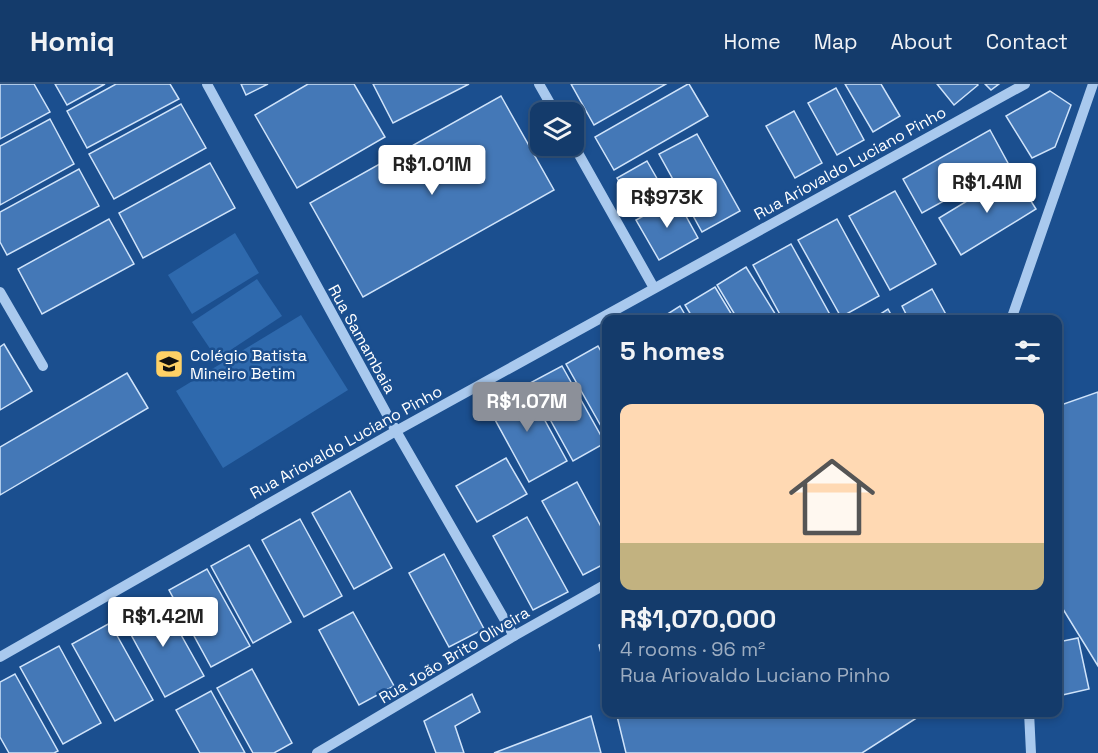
<!DOCTYPE html>
<meta charset="utf-8">
<style>
body{margin:0;font-family:"Space Grotesk",sans-serif;background:#1d4271;color:#f1f3f6;height:100vh;display:flex;flex-direction:column;font-size:22px;white-space:nowrap}
*{box-sizing:border-box;margin:0}
p{font-size:20px;color:#9dadc1}
.icon{flex:none;width:33px;height:33px;fill:none;stroke:currentColor;stroke-width:2;stroke-linecap:round;stroke-linejoin:round}
.map{position:relative;flex:1;overflow:hidden}
.sheet{position:absolute;left:602px;top:231px;width:460px;height:402px;display:flex;flex-direction:column;background:#143b6b;border-radius:12px;box-shadow:0 3px 9px #0003,0 0 0 2px #33557e}
.sheet>*{flex:none}
.tools{position:absolute;left:530px;top:18px;display:grid;gap:12px}
.tools a{display:grid;place-items:center;width:54px;height:54px;border-radius:12px;background:#143b6b;box-shadow:0 3px 9px #0003,0 0 0 2px #33557e;font-size:30px}
.price{position:absolute;translate:-50% -51px;padding:0 14px;border-radius:6px;background:#fff;color:#222;font-size:20px;line-height:39px;filter:drop-shadow(0 2px 3px #0008)}
.price::after{content:'';position:absolute;left:50%;top:36px;width:18px;height:14px;margin-left:-9px;background:inherit;clip-path:polygon(0 0,100% 0,50% 100%)}
.price.selected{background:#8c9099;color:#fff}
ul{padding:0;list-style:none}
li{display:grid;align-content:center;gap:12px;height:318px;padding:0 18px}
li span{display:grid;place-items:center;height:186px;border-radius:12px;color:#555}
li>.icon{margin-inline-start:auto}
span .icon{width:108px;height:108px;fill:#fffc;stroke-width:1}
li b{font-size:26px}
h2{display:flex;justify-content:space-between;align-items:center;height:72px;padding:0 18px;font-size:26px}
header{display:flex;align-items:center;gap:36px;box-sizing:border-box;height:84px;padding:0 30px;background:#143b6b;border-bottom:2px solid #33557e}
header strong{font-size:28px}
nav{display:flex;gap:33px;margin-inline-start:auto;font-size:21px}
.map>svg:first-child{display:block}
</style>
<header>
<strong>Homiq</strong>
<nav><a>Home</a><a>Map</a><a>About</a><a>Contact</a></nav>
</header>
<div class="map">
<svg width="1098" height="669" viewBox="0 0 1098 669">
<rect width="100%" height="100%" fill="#1b4f8f"/>
<g fill="#2e69ad">
<path d="M235,149L259,189L192,230L168,191Z"/>
<path d="M257,195L282,232L217,275L192,238Z"/>
<path d="M301,231L348,306L223,384L176,307Z"/>
</g>
<g fill="#4478b7" stroke="#cfe3fa" stroke-width="1.5">
<path d="M0,0H34L50,28L0,55Z"/>
<path d="M55,0H105L67,21Z"/>
<path d="M116,0H170L179,15L87,64L67,27Z"/>
<path d="M241,0H268L246,11Z"/>
<path d="M308,0H354L385,53L297,104L255,31Z"/>
<path d="M373,0H469L393,39Z"/>
<path d="M571,0H666L594,41Z"/>
<path d="M688,0H689L708,32L614,86L595,53Z"/>
<path d="M845,0H881L900,32L873,48Z"/>
<path d="M937,0H977L978,1L954,21Z"/>
<path d="M985,0H999L991,6Z"/>
<path d="M836,4L864,56L837,71L808,19Z"/>
<path d="M1050,7L1071,21L1055,63L1032,74L1006,32Z"/>
<path d="M501,12L554,106L363,213L310,119Z"/>
<path d="M181,20L206,64L114,115L89,70Z"/>
<path d="M794,27L822,79L795,94L766,42Z"/>
<path d="M50,35L74,80L0,121V62Z"/>
<path d="M990,46L1009,81L922,129L903,95Z"/>
<path d="M697,50L740,127L702,148L659,70Z"/>
<path d="M647,77L667,112L637,130L617,94Z"/>
<path d="M210,79L235,124L143,174L119,129Z"/>
<path d="M79,85L99,122L7,171L0,158V128Z"/>
<path d="M1013,89L1036,125L961,171L939,134Z"/>
<path d="M895,107L936,180L890,206L849,132Z"/>
<path d="M676,114L698,154L659,176L636,136Z"/>
<path d="M109,135L134,180L42,230L18,185Z"/>
<path d="M837,135L879,212L841,233L798,156Z"/>
<path d="M791,160L833,236H783L753,181Z"/>
<path d="M746,183L779,236H738L717,201Z"/>
<path d="M715,203L735,236H694L685,221Z"/>
<path d="M932,205L949,236H909L902,222Z"/>
<path d="M680,222L688,236H658Z"/>
<path d="M888,225L894,236H871Z"/>
<path d="M4,260L32,307L0,326V263Z"/>
<path d="M598,262L606,276V351L566,280Z"/>
<path d="M562,282L605,359L573,377L530,299Z"/>
<path d="M127,289L148,324L0,411V363Z"/>
<path d="M525,300L567,377L529,398L487,321Z"/>
<path d="M1098,308V582L1058,517V322Z"/>
<path d="M506,374L527,410L477,438L456,402Z"/>
<path d="M577,398L606,452V479L583,491L542,417Z"/>
<path d="M350,407L392,484L354,505L312,429Z"/>
<path d="M527,433L568,508L533,526L493,452Z"/>
<path d="M300,435L342,512L304,533L262,456Z"/>
<path d="M249,461L291,538L253,559L211,482Z"/>
<path d="M444,470L484,545L449,563L409,489Z"/>
<path d="M207,485L250,562L211,583L169,506Z"/>
<path d="M161,515L204,592L165,613L123,536Z"/>
<path d="M353,528L394,602L359,621L319,546Z"/>
<path d="M110,539L153,616L115,637L72,560Z"/>
<path d="M1078,554L1089,605L1058,612V558Z"/>
<path d="M606,557V589L599,561Z"/>
<path d="M59,562L101,639L63,660L20,583Z"/>
<path d="M252,585L292,659L274,669H253L217,604Z"/>
<path d="M15,590L58,667L54,669H9L0,653V598Z"/>
<path d="M211,607L245,669H200L176,626Z"/>
<path d="M472,610L480,628L455,642L464,669H436L424,637Z"/>
<path d="M616,628H926L862,669H626Z"/>
<path d="M591,632L601,669H494Z"/>
</g>
<g fill="none" stroke-linecap="round" stroke-linejoin="round">
<g stroke="#a9c9ee" stroke-width="10">
<path d="M207,0L396,347L514,552"/>
<path d="M539,0L555,28"/>
<path d="M573,60L654,204"/>
<path d="M0,208L43,282"/>
<path d="M1011,236L1093,0"/>
<path d="M0,573L396,347L1025,0"/>
<path d="M1029,628L1031,669"/>
<path d="M317,669L514,552L606,500"/>
</g>
</g>
<defs>
<g id="school-square" transform="scale(1.5)"><rect x="-9" y="-9" width="18" height="18" rx="4" fill="#ffd166" stroke="#1b4f8f"/><path d="M0-5L7-2L0 1L-7-2ZM-4 1L0 2.5L4 1V4Q0 6-4 4Z" fill="#111"/></g>
</defs>
<g fill-rule="evenodd">
<use href="#school-square" x="169" y="280"/>
</g>
<g text-anchor="middle" dominant-baseline="central" stroke-width="5" stroke-linejoin="round" paint-order="stroke">
<g font-size="16" fill="#fff" stroke="#1b4f8f">
<text transform="translate(850 79) rotate(-29)">Rua Ariovaldo Luciano Pinho</text>
<text transform="translate(362 255) rotate(61)">Rua Samambaia</text>
<text transform="translate(346 358) rotate(-29)">Rua Ariovaldo Luciano Pinho</text>
<text transform="translate(454 571) rotate(-31)">Rua João Brito Oliveira</text>
</g>
<g font-size="16" fill="#fff" stroke="#1b4f8f" text-anchor="start">
<text x="190" y="271">Colégio Batista<tspan x="190" dy="18">Mineiro Betim</tspan></text>
</g>
</g>
</svg>
<div class="tools">
<a><svg class="icon" aria-label="layers" viewBox="0 0 24 24"><path d="M12 4l9 5-9 5-9-5zM3 14l9 5 9-5"/></svg></a>
</div>
<b class="price" style="left:432px;top:112px">R$1.01M</b>
<b class="price" style="left:987px;top:130px">R$1.4M</b>
<b class="price" style="left:667px;top:145px">R$973K</b>
<b class="price selected" style="left:527px;top:349px">R$1.07M</b>
<b class="price" style="left:163px;top:564px">R$1.42M</b>
<section class="sheet">
<h2>5 homes<svg class="icon" aria-label="filters" viewBox="0 0 24 24"><path d="M4 7h16M4 17h16"/><circle cx="9" cy="7" r="2"/><circle cx="15" cy="17" r="2"/></svg></h2>
<ul>
<li><span style="background:linear-gradient(#ffd9b3 75%,#c2b280 0)"><svg class="icon" aria-label="home" viewBox="0 0 24 24"><path d="M3 11l9-7 9 7M6 9v11h12V9"/></svg></span><div><b>R$1,070,000</b><p>4 rooms · 96 m²</p><p>Rua Ariovaldo Luciano Pinho</p></div></li>
</ul>
</section>
</div>
